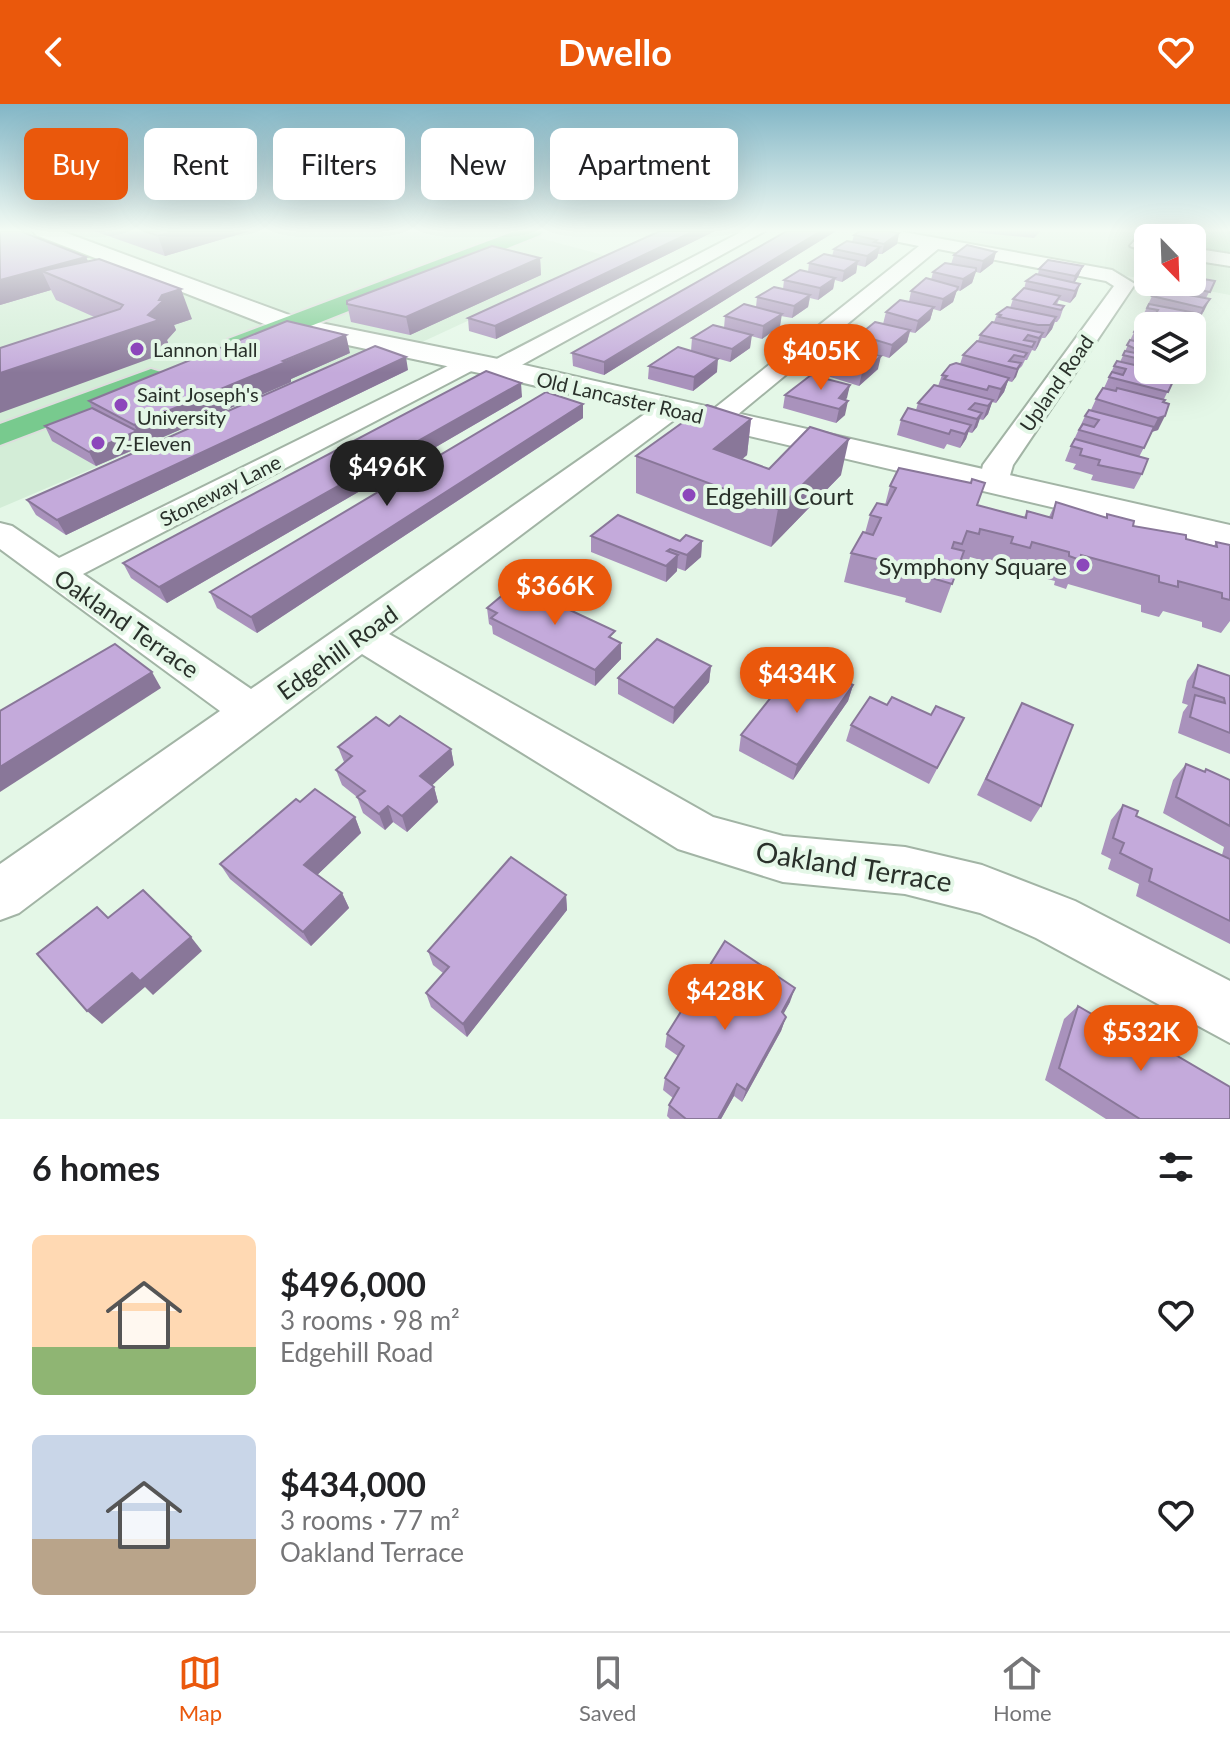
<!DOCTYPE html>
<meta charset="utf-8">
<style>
body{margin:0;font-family:Lato,sans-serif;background:#f2f2f2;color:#202124;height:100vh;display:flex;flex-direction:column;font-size:30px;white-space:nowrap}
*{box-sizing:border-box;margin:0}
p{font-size:26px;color:#757577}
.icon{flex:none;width:44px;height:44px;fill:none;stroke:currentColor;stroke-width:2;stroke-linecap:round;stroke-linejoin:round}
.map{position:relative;height:1015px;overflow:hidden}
.panel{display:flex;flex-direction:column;background:#fff;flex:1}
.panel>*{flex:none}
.guide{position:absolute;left:24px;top:24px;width:800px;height:72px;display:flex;gap:16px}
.needle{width:52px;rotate:157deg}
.controls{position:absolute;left:1134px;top:120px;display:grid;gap:16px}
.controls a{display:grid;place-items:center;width:72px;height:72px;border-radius:12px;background:#fff;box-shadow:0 8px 32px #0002;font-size:40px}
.price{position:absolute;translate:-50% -68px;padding:0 18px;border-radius:28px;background:#ea580c;color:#fff;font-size:26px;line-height:52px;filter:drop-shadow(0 2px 4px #0008)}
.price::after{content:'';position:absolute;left:50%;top:48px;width:24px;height:18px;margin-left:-12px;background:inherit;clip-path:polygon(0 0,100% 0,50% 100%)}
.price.on{background:#222;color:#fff}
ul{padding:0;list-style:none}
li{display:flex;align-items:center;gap:24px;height:200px;padding:0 32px}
li span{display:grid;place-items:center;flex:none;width:224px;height:160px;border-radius:12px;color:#555}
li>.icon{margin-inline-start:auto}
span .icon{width:96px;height:96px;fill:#fffc;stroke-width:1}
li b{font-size:34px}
h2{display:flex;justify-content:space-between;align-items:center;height:96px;padding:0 32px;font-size:34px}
.pill{padding:0 28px;border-radius:12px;background:#fff;box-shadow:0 8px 32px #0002;font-size:28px;line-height:72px}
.pill.on{background:#ea580c;color:#fff}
header{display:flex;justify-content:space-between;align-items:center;height:104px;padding:0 32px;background:#ea580c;color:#fff;font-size:36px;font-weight:700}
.menu{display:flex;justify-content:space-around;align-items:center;height:112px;border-top:2px solid #e0e0e0;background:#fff;font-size:22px;color:#757577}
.menu a{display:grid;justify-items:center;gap:4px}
.menu .on{color:#ea580c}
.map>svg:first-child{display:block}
</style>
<header><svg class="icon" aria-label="back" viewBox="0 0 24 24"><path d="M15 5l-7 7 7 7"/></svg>Dwello<svg class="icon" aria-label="heart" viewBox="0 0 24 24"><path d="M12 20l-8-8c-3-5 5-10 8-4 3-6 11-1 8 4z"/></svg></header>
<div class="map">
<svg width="1230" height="1015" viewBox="0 0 1230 1015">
<rect width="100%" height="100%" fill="#e4f7e7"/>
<g fill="#d3edd7">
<path d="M0,127H513L607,152L420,239L398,234L0,404Z"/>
<path d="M893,127H1230V191L1160,178H1192V134H1148V176Z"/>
</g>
<path fill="#aeddb7" d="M1171,127H1230V153L1192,147V134H1165Z"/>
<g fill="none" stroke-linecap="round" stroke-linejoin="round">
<g stroke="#a2b4a5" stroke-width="4">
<g id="minor">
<path d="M743,127H765L507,269H489L486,264L489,259Z"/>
<path d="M861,127H898L1112,166L1135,180L1013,361L1006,385H984L979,378L983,361L1114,182L1106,177L938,145L725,321H705L701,315L919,142L864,131Z"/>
<path d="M1143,127H1161L1155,134H1148V148L1130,142Z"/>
<path d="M1192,144L1230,150V162L1192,156Z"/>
<path d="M470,251L479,253L482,258L479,263L83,470L251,585L662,298H682L686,304L682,310L389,530L713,713L783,732L905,743L982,761L1075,797L1230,877V939L1036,834L980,809L905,790L783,778L678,745L362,550L19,809L0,816V760L220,607L0,445V419L12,422L59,454Z"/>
</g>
</g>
<g stroke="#a2b4a5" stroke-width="4">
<path id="tertiary" d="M33,127H61L300,215L304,221L291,229L282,227L36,131Z"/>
</g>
<g stroke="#a2b4a5" stroke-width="4">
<path id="secondary" d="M291,213L498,255L1230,421V445L498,273L282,227L278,221Z"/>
</g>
<g stroke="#dddedd" stroke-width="4">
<g id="trunk">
<path d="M515,127H543L540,131L248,247H228L224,241L228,235Z"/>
<path d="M151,265L161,268L166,274L161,280L0,341V320Z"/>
</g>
</g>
<use href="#minor" fill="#fff" fill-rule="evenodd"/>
<use href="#tertiary" fill="#fff" fill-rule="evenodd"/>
<use href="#secondary" fill="#fff" fill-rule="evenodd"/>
<use href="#trunk" fill="#78ca8e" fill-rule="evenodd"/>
</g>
<g fill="#a992bc">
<path d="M0,127L86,153L88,157L192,215L174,221L176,226L167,236L171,247L56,196L51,186L0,201Z"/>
<path d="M94,127H250L165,152Z"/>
<path d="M660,127H715L496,235L469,227L468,214Z"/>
<path d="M787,127H836L604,271L573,262L572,249Z"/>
<path d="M962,127H1041L1034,134Z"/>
<path d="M899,129L897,140L882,150H878L877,154L865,163L857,161L856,169L842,178L835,176L833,185L818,196L810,194L808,203L792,214L781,212L780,222L762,235L751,232L750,244L730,258L691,247L692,234L724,224L725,212L756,203L757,193L783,185L784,176L808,168L809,159L832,152L834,145L852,138L854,131Z"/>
<path d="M996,148L993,159L980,169L976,168L972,179L960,187L957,186L953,198L940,207L933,205L930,216L915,229L910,228L907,238L889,254L856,243L859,231L883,220L886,208L909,198L911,187L931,176L933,168L951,160L954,151Z"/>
<path d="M540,154L541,171L410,231L351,218L347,200Z"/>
<path d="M1083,162L1078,173L1075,178L1076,192L1070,199L1059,196L1057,200L1064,202L1060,214L1057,218H1055L1052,225L1045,234H1042L1038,242L1035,247L1032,246L1027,256H1025L1022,262L1018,266L1012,278L1008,277L1004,288L996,299L992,298L988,310L983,316L979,315L977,323L972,329L968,328L966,335L960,344L947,340L944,345L897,331L901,316L916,306L918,299L938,282L942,271L960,260L963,251L978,237L980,231L994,218L997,210L1010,204L1013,195L1024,185L1026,177L1038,170L1039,165Z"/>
<path d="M1215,177L1206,194L1204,207L1192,228L1196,236L1192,244V222H1148V266H1178L1164,295L1158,326L1152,328L1139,353L1142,370L1134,385L1091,376L1093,371L1073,365L1076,360L1065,357L1071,342L1085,312L1091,306L1096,295L1104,284L1114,262L1120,258L1134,228L1150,220L1151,218L1141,216L1152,192L1168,187L1172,178Z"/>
<path d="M350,249L291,275V278L96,362L52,337L45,322L92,304L89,297Z"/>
<path d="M826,257L878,265L859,282L824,271Z"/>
<path d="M649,262L717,268L693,287L648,275Z"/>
<path d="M408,266L66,431L36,411L27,396Z"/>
<path d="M850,281L845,296V311L836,319L783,304L785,291Z"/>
<path d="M522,293L167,499L131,474L123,459Z"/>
<path d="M583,300V314L257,529L217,504L210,488Z"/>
<path d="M751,315L747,351L742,355L769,365L841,371L771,443L636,389V352Z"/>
<path d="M890,382L977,401L1024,413L1027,407L1049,413L1056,398L1105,414L1107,410L1133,422L1214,442L1216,438L1230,441V517L1221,529L1202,523V518L1163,507L1159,513L1141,508V501L1068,480L1066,485L1054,481L1055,477L1020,468L1017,473L999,468L1001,462L970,453L968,459L960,457L941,509L905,498L906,494L844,478L851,449L865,429L870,411L885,401Z"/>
<path d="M591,432L702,437L701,453L685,467L677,464V467L666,478L591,448Z"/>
<path d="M487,504L615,536L621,539V555L595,582L493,530L492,522L489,520Z"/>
<path d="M1198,561L1230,572V650L1178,629L1183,608L1188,601L1182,599L1187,577Z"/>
<path d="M711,562L709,578L673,620L618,590V574Z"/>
<path d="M853,581L848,597L793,676L739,647L741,631L809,582Z"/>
<path d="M1022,599L1041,702L1031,718L977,691Z"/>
<path d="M887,601L931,611L964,614L929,680L846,637L851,621Z"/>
<path d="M389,622L451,645L454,661L432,681L434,683L438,698L407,728L393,718L385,726L363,709L357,693L342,681L336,666L344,658L338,643Z"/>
<path d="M1186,660L1203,668L1206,665L1230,676V840L1136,792L1139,780L1108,765L1111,755L1101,750L1111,716L1123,701L1136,712L1222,751L1224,743L1163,709L1173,676Z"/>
<path d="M300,698L355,713L361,729L317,771L342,789L349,804L311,842L230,775L220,760Z"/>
<path d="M566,791L567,806L467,933L431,903L426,889L443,869L433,861L428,847Z"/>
<path d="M790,898L783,910L786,913L781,927L742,998L734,992L721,1015H670L667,1012L669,1001L673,994L663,986L665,974L678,952L665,943L667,930Z"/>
<path d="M1078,902L1111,921L1116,916L1230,1015H1106L1045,976L1064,915Z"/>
</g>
<g fill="#897799">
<path d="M175,127H250L165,152L158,132Z"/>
<path d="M694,127H715L496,235L495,222Z"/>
<path d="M821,127H836L604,271V258Z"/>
<path d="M899,129L897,140L882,150L884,140Z"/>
<path d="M880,143L877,154L865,163L867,152Z"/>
<path d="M996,148L993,159L980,169L983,157Z"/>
<path d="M86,153L95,174L42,167L51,186L0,201V176Z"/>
<path d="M540,154L541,171L410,231L406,213Z"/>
<path d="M858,157L856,169L842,178L844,167Z"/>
<path d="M1083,162L1078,173L1071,184L1075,172Z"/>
<path d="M976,167L972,179L960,187L963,175Z"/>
<path d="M835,174L833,185L818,196L820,184Z"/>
<path d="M1080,180L1076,192L1070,199L1075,187Z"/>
<path d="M181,185L192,215L174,221L176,226L167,236L171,247L0,309V269L148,211L162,191Z"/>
<path d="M957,186L953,198L940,207L943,195Z"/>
<path d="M810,191L808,203L792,214L794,202Z"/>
<path d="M1210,195L1204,207L1197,216L1203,204Z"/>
<path d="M934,203L930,216L915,229L918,217Z"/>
<path d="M782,210L780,222L762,235L763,222Z"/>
<path d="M1056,213L1052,225L1045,234L1050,221Z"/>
<path d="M910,226L907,238L889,254L892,241Z"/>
<path d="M1043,229L1038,242L1035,247L1039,234Z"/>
<path d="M346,231L350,249L291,275V278L96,362L89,348L137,327L134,321Z"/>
<path d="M752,231L750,244L730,258L732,245Z"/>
<path d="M881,252L878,265L859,282L862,269Z"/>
<path d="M406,253L408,266L66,431L57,416Z"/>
<path d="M718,255L717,268L693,287L694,273Z"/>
<path d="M1021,259L1016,273L1012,278L1017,265Z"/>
<path d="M1009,274L1004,288L996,299L1001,285Z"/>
<path d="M521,279L522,293L167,499L159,483Z"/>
<path d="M850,281L847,294L839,305V294Z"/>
<path d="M993,296L988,310L983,316L988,302Z"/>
<path d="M848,297L845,311L836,319L839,305Z"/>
<path d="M583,300V314L257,529L251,513Z"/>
<path d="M982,309L977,323L972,329L977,315Z"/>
<path d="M1165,312L1158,326L1151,328L1158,314Z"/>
<path d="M751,315L747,351L710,382L714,345Z"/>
<path d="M971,321L966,335L960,344L965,330Z"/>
<path d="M849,335L841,371L771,443L778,405Z"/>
<path d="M702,437L701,453L685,467L687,451Z"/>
<path d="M670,445L669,459L678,451L677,467L666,478L667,447Z"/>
<path d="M621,539V555L595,582V566Z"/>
<path d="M711,562L709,578L673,620L674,604Z"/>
<path d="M152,568L161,584L0,688V663Z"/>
<path d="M853,581L848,597L793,676L797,661Z"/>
<path d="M451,645L454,661L425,688L420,672Z"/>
<path d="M434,683L438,698L407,728L402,712Z"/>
<path d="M388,702L393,718L385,726L379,710Z"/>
<path d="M355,713L361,729L312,776L304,761Z"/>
<path d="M342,789L349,804L311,842L303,828Z"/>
<path d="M566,791L567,806L467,933L463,920Z"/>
<path d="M191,833L202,847L153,891L145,883L102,920L87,907L132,869Z"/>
<path d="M795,884L790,898L777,922L782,908Z"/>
<path d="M786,913L781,927L742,998L746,986Z"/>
<path d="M737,980L734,992L721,1015H718Z"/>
</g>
<g fill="#c4aadb" stroke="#897799" stroke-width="2">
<path d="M0,127H20L86,153L0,176Z"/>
<path d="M143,127H175L158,132Z"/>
<path d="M660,127H694L495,222L468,214Z"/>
<path d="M787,127H821L604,258L572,249Z"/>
<path d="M860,127H887L899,129L884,140L874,138L877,136L854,131Z"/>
<path d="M847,137L880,143L867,152L834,145Z"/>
<path d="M967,141L996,148L983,157L954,151Z"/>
<path d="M492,142L540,154L406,213L347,200V197Z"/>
<path d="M824,150L858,157L844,167L809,159Z"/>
<path d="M99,155L181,185L162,191L159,196H164L148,211L159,216L0,269V244L120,205L123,201L42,167Z"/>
<path d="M1048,156L1083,162L1075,172L1039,165Z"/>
<path d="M945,159L976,164V167L963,175L933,168Z"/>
<path d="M800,166L835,174L820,184L784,176Z"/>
<path d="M1036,170L1080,180L1075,187L1026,177Z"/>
<path d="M1192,173L1215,177L1210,188L1171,180L1172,178H1192Z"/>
<path d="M926,174L958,183L957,186L943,195L911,187Z"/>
<path d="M774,183L810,191L794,202L757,193Z"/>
<path d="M1024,184L1060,192L1054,200L1064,202L1061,206L1013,195Z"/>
<path d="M1157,185L1210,195L1203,204L1152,192Z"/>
<path d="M900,196L934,203L918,217L886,208Z"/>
<path d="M744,200L782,210L763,222L725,212Z"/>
<path d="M1149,200L1201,210L1195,223L1153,214L1158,206L1147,204Z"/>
<path d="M1007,203L1056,213L1050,221H1038L999,213L1001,211L997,210Z"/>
<path d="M287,217L346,231L283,257L286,258L134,321L89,297Z"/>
<path d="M875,218L910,226L892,241L859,231Z"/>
<path d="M992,218L1043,229L1039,234L1028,231L1024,236L1035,238L1032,243L980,231Z"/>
<path d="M1139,220H1151L1163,222H1148V232L1134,228Z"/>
<path d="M713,221L752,231L732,245L692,234Z"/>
<path d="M1192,228L1196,236L1192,239Z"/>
<path d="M1130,236L1148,240V257L1123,251L1125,247L1135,249L1138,246L1127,241Z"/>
<path d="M977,237L1027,249L1024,253L1014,251L1009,257L1021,259L1017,265L963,251Z"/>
<path d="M375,242L406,253L57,416L27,396Z"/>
<path d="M678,243L718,255L694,273L649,262Z"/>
<path d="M844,243L881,252L862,269L826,257Z"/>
<path d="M1117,257L1148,264V266H1155L1176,271L1168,288L1109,273L1112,268L1123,271L1126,265L1114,262Z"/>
<path d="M956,259L1009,274L1001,285L989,282L987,286L944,275L947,272L942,271L950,261Z"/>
<path d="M486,267L521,279L159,483L123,459Z"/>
<path d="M811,271L850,281L839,294L848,297L839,305L785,291Z"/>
<path d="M934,281L993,296L988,302L975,299L969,305L982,309L977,315L918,299Z"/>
<path d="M1103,284L1116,287L1117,284L1165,296L1163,298L1169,300L1165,312L1158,314L1096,295Z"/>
<path d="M546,288L583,300L251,513L210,488Z"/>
<path d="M707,301L751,315L714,345L769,365L810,323L849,335L778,405L636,352Z"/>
<path d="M92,304L137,327L89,348L45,322Z"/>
<path d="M908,304L971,321L965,330L951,326L949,330L901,316Z"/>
<path d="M1089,306L1154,323L1144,344L1079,326L1083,320L1094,323L1099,316L1085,312Z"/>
<path d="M1075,335L1148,355L1142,370L1098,361L1100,356L1080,351L1082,345L1071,342Z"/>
<path d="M899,364L971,379L972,375L985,379L977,401L1026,414L1027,407L1052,414L1056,398L1107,414V410L1134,417L1133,422L1186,431V435L1217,443L1216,438L1230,441V496L1222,494V489L1178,477V483L1159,478V472L1081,451L1080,456L1069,452V448L1032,438L1030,444L1011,439L1013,433L980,425L979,430L967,427L962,440L954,438L952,444L964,447L952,480L915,469L917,465L851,449L863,428L873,431L881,414L870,411L877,399L887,401L896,384L890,382Z"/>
<path d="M618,411L680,437L686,431L702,437L687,451L670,445L667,447L678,451L666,462L591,432Z"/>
<path d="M511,484L525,490L529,487L615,527L609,533L621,539L595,566L491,514L497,509L487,504Z"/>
<path d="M657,535L711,562L674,604L618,574Z"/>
<path d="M115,540L152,568L0,663V607Z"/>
<path d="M1198,561L1230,572V629L1190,613L1195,591L1225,599L1224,594L1193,583Z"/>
<path d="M821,566L853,581L797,661L741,631L788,572L809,582Z"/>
<path d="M870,593L887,601L892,593L931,611L936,602L964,614L937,664L851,621Z"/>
<path d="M1022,599L1073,621L1041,702L986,675Z"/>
<path d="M400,612L451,645L420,672L434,683L402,712L388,702L379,710L357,693L365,687L336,666L352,652L338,643L376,613L389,622Z"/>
<path d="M1186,660L1205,668L1206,665L1230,676V722L1176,693Z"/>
<path d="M315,685L355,713L304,761L342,789L303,828L220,760L296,695L300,698Z"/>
<path d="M1123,701L1138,707L1136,712L1230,755V817L1149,777L1152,765L1120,749L1124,739L1113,734Z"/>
<path d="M511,753L566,791L463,920L426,889L449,863L428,847Z"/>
<path d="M143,786L191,833L140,877L132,869L87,907L37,850L97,803L108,814Z"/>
<path d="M725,837L795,884L782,908L786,913L746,986L737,980L718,1015H686L669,1001L679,984L665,974L684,942L667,930Z"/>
<path d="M1078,902L1114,923L1116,916L1230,983V1015H1140L1059,964Z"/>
</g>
<linearGradient id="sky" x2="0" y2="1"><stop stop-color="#82b6c6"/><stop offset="0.47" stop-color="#f3fbf4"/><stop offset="1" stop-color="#f3fbf4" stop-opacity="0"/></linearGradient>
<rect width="1230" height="269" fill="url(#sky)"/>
<g fill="#8c47bb" stroke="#e4f7e7" stroke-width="3">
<circle cx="137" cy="245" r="8"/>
<circle cx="121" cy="301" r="8"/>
<circle cx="98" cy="339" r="8"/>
<circle cx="689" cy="391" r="8"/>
<circle cx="1083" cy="461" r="8"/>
</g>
<g text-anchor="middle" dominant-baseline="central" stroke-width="8" stroke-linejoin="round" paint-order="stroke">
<g font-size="20" fill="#29302a" stroke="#e4f7e7" text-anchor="start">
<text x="153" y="245">Lannon Hall</text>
<text x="137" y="290">Saint Joseph's<tspan x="137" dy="23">University</tspan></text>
<text x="114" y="339">7-Eleven</text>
</g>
<g font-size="20" fill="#29302a" stroke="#e4f7e7">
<text transform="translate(1056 279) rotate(-55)">Upland Road</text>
<text transform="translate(620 293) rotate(13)">Old Lancaster Road</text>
<text transform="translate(220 386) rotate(-27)">Stoneway Lane</text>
</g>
<g font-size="24" fill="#29302a" stroke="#e4f7e7" text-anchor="start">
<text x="705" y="391">Edgehill Court</text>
<text x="1067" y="461" text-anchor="end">Symphony Square</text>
</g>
<g font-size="24" fill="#29302a" stroke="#e4f7e7">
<text transform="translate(127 519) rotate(35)">Oakland Terrace</text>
<text transform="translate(337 548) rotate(-36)">Edgehill Road</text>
</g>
<g font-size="28" fill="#29302a" stroke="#e4f7e7">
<text transform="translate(854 762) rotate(9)">Oakland Terrace</text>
</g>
</g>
</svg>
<div class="controls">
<a><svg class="needle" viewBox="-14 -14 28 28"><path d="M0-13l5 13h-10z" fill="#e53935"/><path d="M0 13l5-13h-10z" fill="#757577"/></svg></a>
<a><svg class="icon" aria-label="layers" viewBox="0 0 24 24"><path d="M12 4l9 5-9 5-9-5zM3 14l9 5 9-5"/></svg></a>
</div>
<b class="price" style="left:821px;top:288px">$405K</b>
<b class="price on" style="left:387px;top:404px">$496K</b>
<b class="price" style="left:555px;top:523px">$366K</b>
<b class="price" style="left:797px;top:611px">$434K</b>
<b class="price" style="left:725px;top:928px">$428K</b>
<b class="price" style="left:1141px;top:969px">$532K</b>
<div class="guide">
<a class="pill on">Buy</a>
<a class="pill">Rent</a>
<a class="pill">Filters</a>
<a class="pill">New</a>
<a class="pill">Apartment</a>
</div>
</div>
<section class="panel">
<h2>6 homes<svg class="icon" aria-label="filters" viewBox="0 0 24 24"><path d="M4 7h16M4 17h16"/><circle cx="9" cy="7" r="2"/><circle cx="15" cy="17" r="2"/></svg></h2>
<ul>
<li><span style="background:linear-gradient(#ffd9b3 70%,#8fb573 0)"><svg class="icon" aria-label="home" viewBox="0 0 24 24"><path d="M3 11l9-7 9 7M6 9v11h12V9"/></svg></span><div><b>$496,000</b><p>3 rooms · 98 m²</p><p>Edgehill Road</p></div><svg class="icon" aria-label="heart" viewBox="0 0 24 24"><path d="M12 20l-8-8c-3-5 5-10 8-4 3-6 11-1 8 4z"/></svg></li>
<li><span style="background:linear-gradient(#c9d6e8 65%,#b9a48a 0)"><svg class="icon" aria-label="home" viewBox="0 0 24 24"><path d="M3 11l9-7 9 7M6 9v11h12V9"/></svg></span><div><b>$434,000</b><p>3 rooms · 77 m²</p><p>Oakland Terrace</p></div><svg class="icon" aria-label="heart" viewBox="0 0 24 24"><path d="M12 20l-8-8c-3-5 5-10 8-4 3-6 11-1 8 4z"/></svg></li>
</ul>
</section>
<nav class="menu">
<a class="on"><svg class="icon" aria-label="map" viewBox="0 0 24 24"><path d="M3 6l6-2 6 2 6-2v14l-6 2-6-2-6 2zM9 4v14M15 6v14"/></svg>Map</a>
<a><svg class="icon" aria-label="saved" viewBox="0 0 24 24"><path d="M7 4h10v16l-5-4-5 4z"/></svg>Saved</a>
<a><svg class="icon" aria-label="home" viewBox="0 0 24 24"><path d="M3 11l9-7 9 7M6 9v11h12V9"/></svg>Home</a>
</nav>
